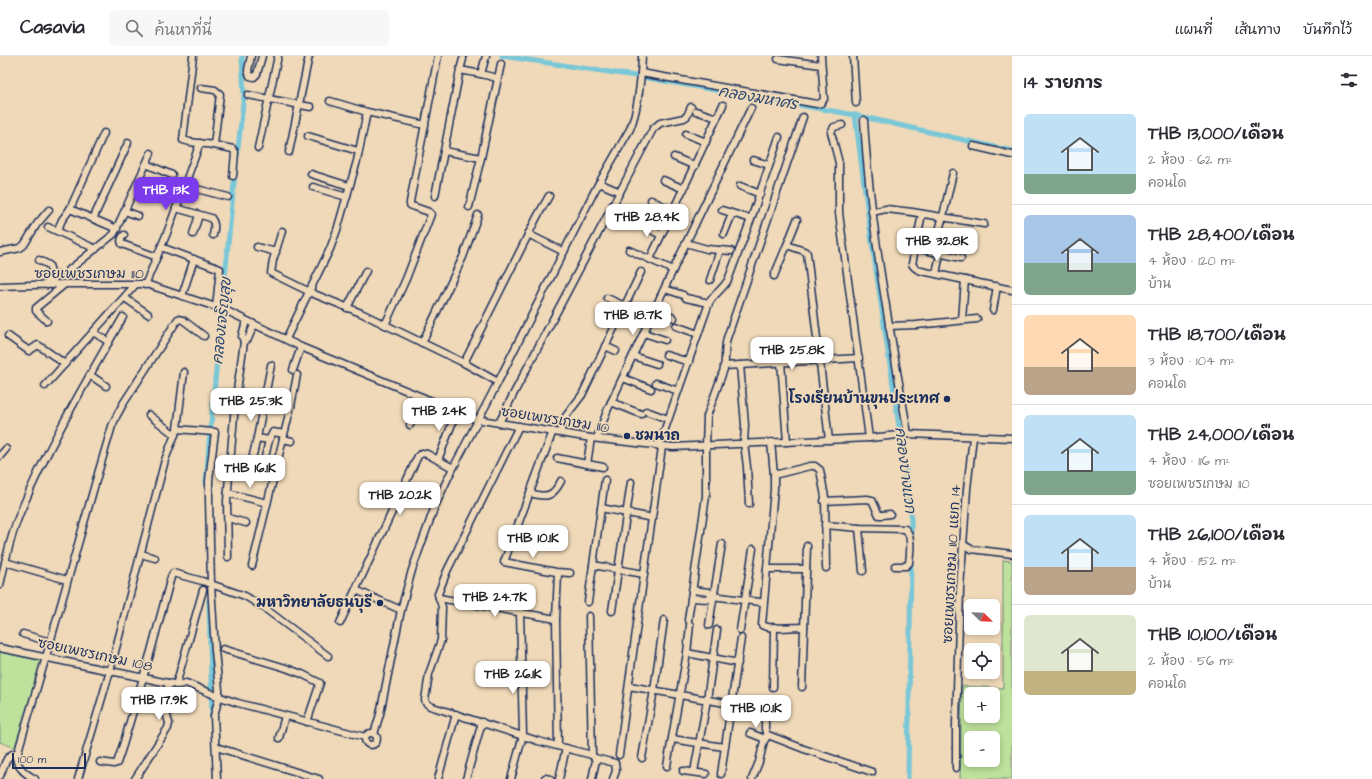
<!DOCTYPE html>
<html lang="th">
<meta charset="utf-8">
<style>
body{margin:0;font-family:"Architects Daughter","Playpen Sans Thai",sans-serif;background:#f7f7f7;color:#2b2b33;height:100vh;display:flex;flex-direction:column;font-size:15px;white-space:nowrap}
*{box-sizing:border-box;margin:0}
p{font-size:13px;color:#7c7c81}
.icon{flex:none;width:22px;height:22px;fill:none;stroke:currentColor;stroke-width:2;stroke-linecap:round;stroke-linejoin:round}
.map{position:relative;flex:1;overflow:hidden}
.sheet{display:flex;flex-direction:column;background:#fff;width:360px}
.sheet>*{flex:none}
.needle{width:26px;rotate:113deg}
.controls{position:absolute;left:964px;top:543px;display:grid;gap:8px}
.controls a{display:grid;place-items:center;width:36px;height:36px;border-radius:6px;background:#fff;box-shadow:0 2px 6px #0003;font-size:20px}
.scale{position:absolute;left:12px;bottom:10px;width:74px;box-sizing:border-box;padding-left:4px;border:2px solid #1b2f5e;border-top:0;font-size:11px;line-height:14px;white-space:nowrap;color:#1b2f5e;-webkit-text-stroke:3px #efd9b8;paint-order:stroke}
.price{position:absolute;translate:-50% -34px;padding:0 9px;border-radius:8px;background:#fff;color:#222;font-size:13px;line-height:26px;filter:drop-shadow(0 1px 2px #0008)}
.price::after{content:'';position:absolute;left:50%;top:24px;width:12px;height:9px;margin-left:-6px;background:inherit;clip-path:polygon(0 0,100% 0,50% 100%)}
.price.active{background:#7c3aed;color:#fff}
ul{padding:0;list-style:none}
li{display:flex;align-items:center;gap:12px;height:100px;padding:0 12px}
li+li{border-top:1px solid #e1e1e2}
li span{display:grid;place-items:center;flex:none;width:112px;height:80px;border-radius:6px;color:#555}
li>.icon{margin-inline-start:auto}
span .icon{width:48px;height:48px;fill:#fffc;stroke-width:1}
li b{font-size:17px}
h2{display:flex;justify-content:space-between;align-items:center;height:48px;padding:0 12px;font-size:17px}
header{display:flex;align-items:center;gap:24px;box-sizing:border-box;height:56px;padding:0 20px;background:#fff;border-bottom:1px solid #e1e1e2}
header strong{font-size:19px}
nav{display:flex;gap:22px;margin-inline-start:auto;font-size:14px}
.search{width:280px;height:36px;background:#f7f7f7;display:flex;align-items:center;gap:10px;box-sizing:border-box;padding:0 14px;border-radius:6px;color:#7c7c81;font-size:15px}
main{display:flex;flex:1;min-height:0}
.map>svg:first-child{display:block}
</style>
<header>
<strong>Casavia</strong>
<div class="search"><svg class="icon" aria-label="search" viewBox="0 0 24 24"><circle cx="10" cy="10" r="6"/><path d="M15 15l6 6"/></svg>ค้นหาที่นี่</div>
<nav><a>แผนที่</a><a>เส้นทาง</a><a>บันทึกไว้</a></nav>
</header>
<main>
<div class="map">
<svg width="1012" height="723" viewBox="0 0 1012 723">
<rect width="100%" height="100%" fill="#efd9b8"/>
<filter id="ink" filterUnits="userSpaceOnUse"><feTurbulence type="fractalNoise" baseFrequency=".025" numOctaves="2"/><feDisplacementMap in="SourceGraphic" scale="8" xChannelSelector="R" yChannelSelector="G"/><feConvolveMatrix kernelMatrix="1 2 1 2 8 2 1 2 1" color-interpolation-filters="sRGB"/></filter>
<g filter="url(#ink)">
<g fill="#bee19b" stroke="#6c887c" fill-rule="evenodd">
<path d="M1003,504L1012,505V723H960L962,630L1003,632ZM971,638H993V660H971ZM971,682H993V704H971Z"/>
<path d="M0,596L42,605L15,692L0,686Z"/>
</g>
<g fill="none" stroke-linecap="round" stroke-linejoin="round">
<g stroke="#7ac7d8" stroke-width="5">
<path d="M502,0L642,21L855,59L1012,95"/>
<path d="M855,59L869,166L911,452V482"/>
<path d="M237,101L244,39L242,0"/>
<path d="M206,427L209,388L235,116"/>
<path d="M209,545L212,661"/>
<path d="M908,723L911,504"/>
</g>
<g stroke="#1b2f5e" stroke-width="9">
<g id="minor">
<path d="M193,0L183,84L190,86L214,89L220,38L215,34L201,32"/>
<path d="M251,0L248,14L250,20L254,21L257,18L262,0"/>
<path d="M486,0L481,18L460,14L444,95L481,102L501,8"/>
<path d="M853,0L856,47"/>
<path d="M778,3L821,9"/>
<path d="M460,14L463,3"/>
<path d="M641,17L817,48L821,47L824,43L821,0"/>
<path d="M481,18L497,22"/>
<path d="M248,39L311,51"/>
<path d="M330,45L367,56L425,69"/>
<path d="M696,55L717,62"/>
<path d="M864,64C870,170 890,274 908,378"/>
<path d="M842,69L834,71L831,76L839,107V157L869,382"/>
<path d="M686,78L706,86"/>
<path d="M308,80L358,95"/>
<path d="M214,89L233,93L235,96L233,120"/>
<path d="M973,90L1012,99"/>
<path d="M258,92L278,0"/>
<path d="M289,96L309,0"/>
<path d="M674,101L695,110"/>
<path d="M753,104L769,109"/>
<path d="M146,108L172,119"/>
<path d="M311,118L349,130"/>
<path d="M663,124L684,133"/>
<path d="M599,127L620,136"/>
<path d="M185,130L228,141"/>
<path d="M740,130L760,138"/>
<path d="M313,131L347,141"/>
<path d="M135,132L156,141"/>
<path d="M435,140L444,95"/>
<path d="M651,144L673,155"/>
<path d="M469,151L481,102"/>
<path d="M176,152L211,162C216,168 214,173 213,179"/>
<path d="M70,153L117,173"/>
<path d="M722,154L751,163"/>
<path d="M125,155L138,160"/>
<path d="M872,156L886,153L912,156L984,168"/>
<path d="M922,158L912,208C916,216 928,216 936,218"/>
<path d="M93,163L128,87"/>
<path d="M797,164L787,189L804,195L807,197L829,384"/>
<path d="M640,168L661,179"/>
<path d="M48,171L96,193"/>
<path d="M57,175L62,164L70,153L104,77"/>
<path d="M282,175L273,204L271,217L314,238L361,257L464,307L498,326L448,422L435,450L426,475L412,514L401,554L380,658L374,678"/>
<path d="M193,178L199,159"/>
<path d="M528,178L564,196"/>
<path d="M724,178L732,158"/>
<path d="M124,179C121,182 120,184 122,188L157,201"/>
<path d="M686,187L707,193L731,195"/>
<path d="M161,191L220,213L216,251"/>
<path d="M257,191L276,196"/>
<path d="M916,192L961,202"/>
<path d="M0,196L20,192L24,189L37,168L49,154"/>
<path d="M933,196L943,160L953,117"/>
<path d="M940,198L936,218L1012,234"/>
<path d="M650,203L723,49"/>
<path d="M39,204L49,209L51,216L47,229"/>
<path d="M673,214L751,52"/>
<path d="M774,220L787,189"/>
<path d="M64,221L67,219L69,214L114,178L151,97"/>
<path d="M710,224L720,194"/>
<path d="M52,229L54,222L58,219"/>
<path d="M145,229L167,177L200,87"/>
<path d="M0,230L65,228H146L225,254L301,291L475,363L591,382L673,391L869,382L908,378L1012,382"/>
<path d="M665,233L683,239"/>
<path d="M182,240L194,203"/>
<path d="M125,242L148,258"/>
<path d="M607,242L625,250"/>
<path d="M686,242L709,247"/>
<path d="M347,252L366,215"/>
<path d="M993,254L997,230"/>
<path d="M655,255L674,262"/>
<path d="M962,264L965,224"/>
<path d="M47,265L36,255V252L65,228"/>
<path d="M246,265L242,280L244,286L248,283L254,269"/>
<path d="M385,269L406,223L430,161L431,158L429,156L412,150L410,149V146L438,0"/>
<path d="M676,270L698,278"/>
<path d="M889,270L916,269L977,263"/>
<path d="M93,276L109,286"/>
<path d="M644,277L665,284"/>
<path d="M8,280L29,295L38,289L41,291L65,308"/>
<path d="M286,283L330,193L337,174L357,105L367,56"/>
<path d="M422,287L463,201L478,159"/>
<path d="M605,290L616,295"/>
<path d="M666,299L689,306"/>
<path d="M633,300L657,308"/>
<path d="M781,306L787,386"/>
<path d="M464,307L537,161L549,140"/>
<path d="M271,309L257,382L269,384L273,376L284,378"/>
<path d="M740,309L745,369L744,387L747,411L749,448"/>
<path d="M724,310L859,302"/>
<path d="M293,314L301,291"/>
<path d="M90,319L106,330"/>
<path d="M623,322L651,333"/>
<path d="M498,326L595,134L630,73C639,51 641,24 642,0"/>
<path d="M656,327L678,335"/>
<path d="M45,330L136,228"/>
<path d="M237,335L291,350"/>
<path d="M611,346L641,358"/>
<path d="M646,355L668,363"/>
<path d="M149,359L175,379"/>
<path d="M499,367L514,337L653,73L660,67L684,62L687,60L691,51"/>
<path d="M410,369L422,341"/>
<path d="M519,370L447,515L438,538L442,551L441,584L429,618L425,644L426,647L430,650L538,685L592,699L596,704L592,723"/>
<path d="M177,373L213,376"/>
<path d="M553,375L504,506L556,516L570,517"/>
<path d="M215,376L209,424V443L211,528L215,595L219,634V641L214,660L217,723"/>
<path d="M560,376L566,360L582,339L641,216"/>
<path d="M591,382L587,408L603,411"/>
<path d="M597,382L607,355L673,214L629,194"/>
<path d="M283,383L292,385"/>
<path d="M771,386L774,419V433L762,569C769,574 794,571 804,571"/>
<path d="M659,390L709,247C714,238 722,234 728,224L751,163L779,81"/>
<path d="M253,399L257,382"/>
<path d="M0,400L6,393"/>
<path d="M265,401L269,384"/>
<path d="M557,402L587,408"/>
<path d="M438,404L457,355"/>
<path d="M230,410L260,417"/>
<path d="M774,419L810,410H815L820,414L825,441L826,512"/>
<path d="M228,437L267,447"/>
<path d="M530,437C546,442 553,441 561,425"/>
<path d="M824,445L867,443L872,444L879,459H883L890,458"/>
<path d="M601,452L653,462"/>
<path d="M228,462L246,467"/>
<path d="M825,469L859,472L905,473C913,479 910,498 909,507L906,510H895"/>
<path d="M859,472L863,515"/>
<path d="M964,489L971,493L1012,498"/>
<path d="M141,498L155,502"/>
<path d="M228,501L227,445L230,408L235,348L244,286"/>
<path d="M5,506L67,524"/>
<path d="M593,509L605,424"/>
<path d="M252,510L291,350L297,319"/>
<path d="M767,513H806"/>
<path d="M558,517L556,563L558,690"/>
<path d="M0,529C6,502 12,474 23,450C51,384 88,323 123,261"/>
<path d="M356,534L401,554"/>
<path d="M712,540L760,546"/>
<path d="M439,542L556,563"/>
<path d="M691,542L708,543L712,540L709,536L692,534"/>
<path d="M588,546L593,509L644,518"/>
<path d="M612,555L631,426"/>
<path d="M589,560L592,699"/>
<path d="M688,564L706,440V390L707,360L724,313C726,303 724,293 727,282L803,61"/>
<path d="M340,567L418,400L422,397L427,398L453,412"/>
<path d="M709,569L722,488"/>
<path d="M740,574L753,493"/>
<path d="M23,578L50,586"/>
<path d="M0,592L173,628L178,629L186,627L217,640L238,647L365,681"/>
<path d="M223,593L286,612L302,618L320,627L307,666"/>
<path d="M687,597L738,607"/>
<path d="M176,629L203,534"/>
<path d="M629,630L731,648"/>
<path d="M773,631L774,571"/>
<path d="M802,631L807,490"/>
<path d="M730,651L749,654"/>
<path d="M765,661V673L767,680"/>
<circle cx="371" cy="683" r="6"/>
<path d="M750,677L765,683"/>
<path d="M279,682L285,660"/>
<path d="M672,683L724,691"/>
<path d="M216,691L319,723"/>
<path d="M619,699L637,568L662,391"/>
<path d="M595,702L615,707L616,715L613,723"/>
<path d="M642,702L654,634L664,564"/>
<path d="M100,706L114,708L117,707L123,689L151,595L171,521L173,517L202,525L245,540L263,551L328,600"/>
<path d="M667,710L687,597L690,569"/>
<path d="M956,712V668L960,533L967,433L973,381"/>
<path d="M683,715L706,718"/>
<path d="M694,716L707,644L717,574"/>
<path d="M721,718L741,582"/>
<path d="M0,720C4,711 6,696 18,697"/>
<path d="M545,722L550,723"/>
<path d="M35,723C27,719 18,712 16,702L46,601L97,421L112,370L117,359L123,348L178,263L183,264L204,280"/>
<path d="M78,723L110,615L165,404L177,373L184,316"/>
<path d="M135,723L168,672L169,667L164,650L169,627"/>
<path d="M438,723L456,658"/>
<path d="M466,723L482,666"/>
<path d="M511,723L523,679L520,556"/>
<path d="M559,723L566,692"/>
<path d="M752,723L759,706L764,685L768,679L804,693L872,716"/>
</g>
</g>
<use href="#minor" stroke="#efd9b8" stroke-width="6"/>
</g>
</g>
<g fill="#1b2f5e" stroke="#efd9b8" stroke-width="1.5">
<circle cx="947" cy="343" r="4"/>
<circle cx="627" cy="380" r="4"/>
<circle cx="380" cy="547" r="4"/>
</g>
<g text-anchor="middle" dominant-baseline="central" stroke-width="3.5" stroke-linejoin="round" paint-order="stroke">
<g font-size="14" fill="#1b2f5e" stroke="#efd9b8">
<text x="89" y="218">ซอยเพชรเกษม 110</text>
<text transform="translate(555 364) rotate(9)">ซอยเพชรเกษม 110</text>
<text transform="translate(952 508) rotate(-87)">ซอยเพชรเกษม 110 แยก 14</text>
<text transform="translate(95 599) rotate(12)">ซอยเพชรเกษม 108</text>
</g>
<g font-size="14" font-weight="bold" fill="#1b2f5e" stroke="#efd9b8" text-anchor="end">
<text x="939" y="343">โรงเรียนบ้านขุนประเทศ</text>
<text x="635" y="380" text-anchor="start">ชมนาถ</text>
<text x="372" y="547">มหาวิทยาลัยธนบุรี</text>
</g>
<g font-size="15" font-style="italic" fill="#294670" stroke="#efd9b8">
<text transform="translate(758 42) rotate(10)">คลองมหาศร</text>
<text transform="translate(222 265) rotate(-84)">คลองเจริญสุข</text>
<text transform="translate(905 414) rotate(83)">คลองบางแวก</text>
</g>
</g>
</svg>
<div class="controls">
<a><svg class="needle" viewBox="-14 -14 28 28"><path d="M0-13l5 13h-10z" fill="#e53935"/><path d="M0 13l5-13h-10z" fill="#7c7c81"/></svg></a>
<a><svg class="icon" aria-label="locate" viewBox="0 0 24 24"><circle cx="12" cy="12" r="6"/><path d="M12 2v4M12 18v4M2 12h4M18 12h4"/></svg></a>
<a>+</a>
<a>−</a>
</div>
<div class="scale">100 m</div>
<b class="price active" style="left:166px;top:155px">THB 13K</b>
<b class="price" style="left:647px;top:182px">THB 28.4K</b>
<b class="price" style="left:937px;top:206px">THB 32.8K</b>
<b class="price" style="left:633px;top:280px">THB 18.7K</b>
<b class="price" style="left:792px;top:315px">THB 25.8K</b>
<b class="price" style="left:251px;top:366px">THB 25.3K</b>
<b class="price" style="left:439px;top:376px">THB 24K</b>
<b class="price" style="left:250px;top:433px">THB 16.1K</b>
<b class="price" style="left:400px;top:460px">THB 20.2K</b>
<b class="price" style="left:533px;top:503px">THB 10.1K</b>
<b class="price" style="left:495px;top:562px">THB 24.7K</b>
<b class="price" style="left:513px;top:639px">THB 26.1K</b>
<b class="price" style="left:159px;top:665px">THB 17.9K</b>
<b class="price" style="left:756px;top:673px">THB 10.1K</b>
</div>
<section class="sheet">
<h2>14 รายการ<svg class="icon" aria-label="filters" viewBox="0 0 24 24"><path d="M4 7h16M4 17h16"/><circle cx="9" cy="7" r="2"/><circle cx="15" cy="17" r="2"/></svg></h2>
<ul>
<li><span style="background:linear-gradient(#bfe0f5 75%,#7fa58c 0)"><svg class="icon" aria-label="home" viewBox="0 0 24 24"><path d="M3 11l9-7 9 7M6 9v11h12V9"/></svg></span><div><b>THB 13,000/เดือน</b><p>2 ห้อง · 62 m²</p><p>คอนโด</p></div></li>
<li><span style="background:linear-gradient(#a9c7e8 60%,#7fa58c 0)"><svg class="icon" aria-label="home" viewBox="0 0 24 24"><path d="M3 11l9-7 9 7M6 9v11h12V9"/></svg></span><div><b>THB 28,400/เดือน</b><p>4 ห้อง · 120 m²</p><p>บ้าน</p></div></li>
<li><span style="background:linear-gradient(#ffd9b3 65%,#b9a48a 0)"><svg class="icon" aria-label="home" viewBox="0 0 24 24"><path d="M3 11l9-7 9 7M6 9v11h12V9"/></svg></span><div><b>THB 18,700/เดือน</b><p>3 ห้อง · 104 m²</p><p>คอนโด</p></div></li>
<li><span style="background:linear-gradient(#bfe0f5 70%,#7fa58c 0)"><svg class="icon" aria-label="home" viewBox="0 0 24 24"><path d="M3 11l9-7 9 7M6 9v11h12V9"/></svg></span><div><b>THB 24,000/เดือน</b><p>4 ห้อง · 116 m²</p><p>ซอยเพชรเกษม 110</p></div></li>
<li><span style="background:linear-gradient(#bfe0f5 65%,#b9a48a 0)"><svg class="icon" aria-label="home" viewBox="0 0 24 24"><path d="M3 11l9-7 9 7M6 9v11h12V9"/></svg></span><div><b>THB 26,100/เดือน</b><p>4 ห้อง · 152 m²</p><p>บ้าน</p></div></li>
<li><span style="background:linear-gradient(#dfe7d0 70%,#c2b280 0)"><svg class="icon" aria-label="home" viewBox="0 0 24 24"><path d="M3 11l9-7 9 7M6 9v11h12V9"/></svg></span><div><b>THB 10,100/เดือน</b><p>2 ห้อง · 56 m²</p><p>คอนโด</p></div></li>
</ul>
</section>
</main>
